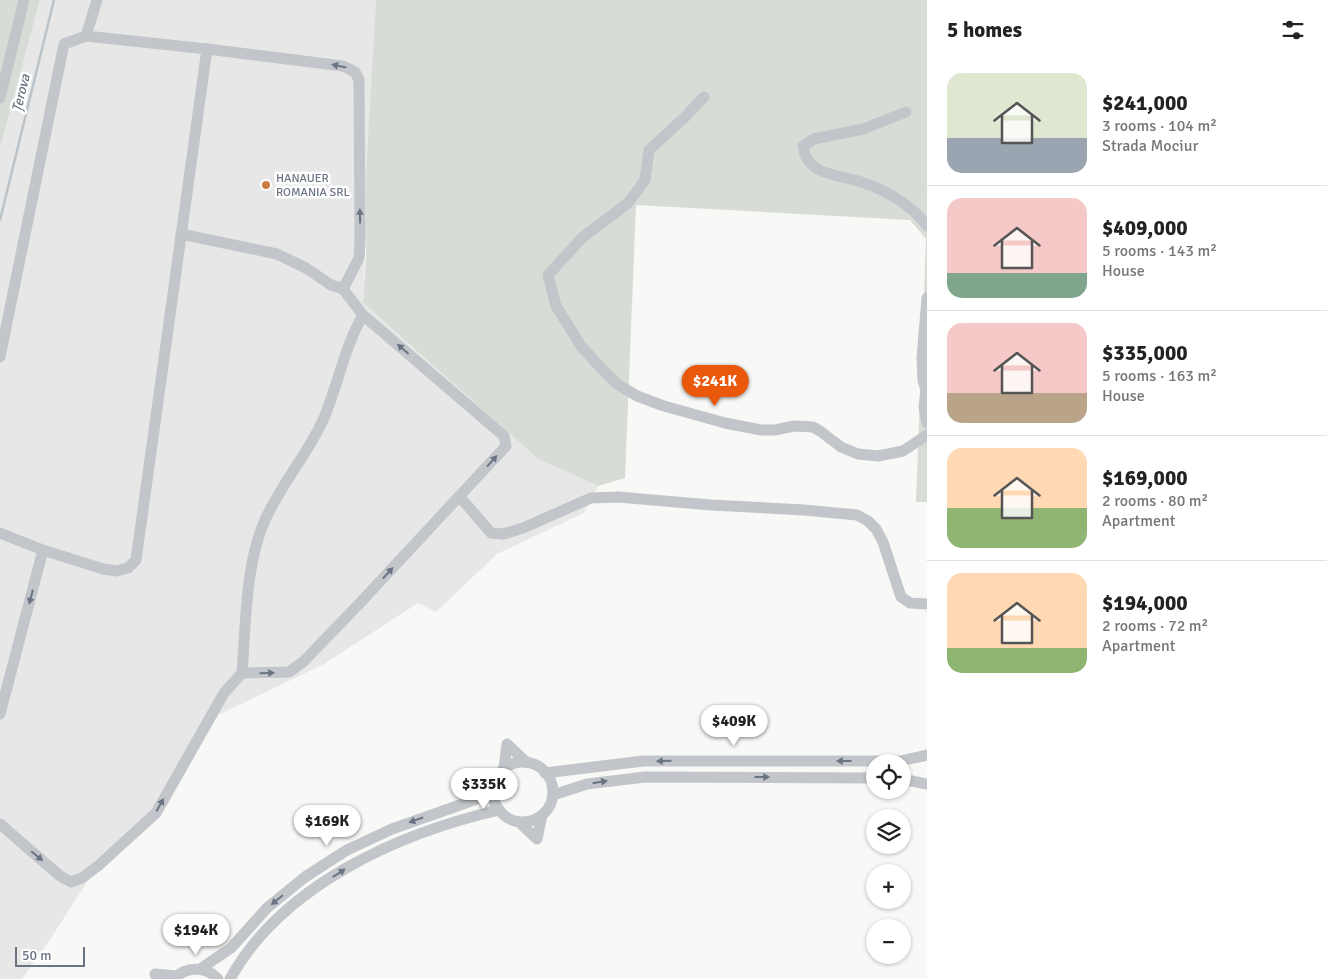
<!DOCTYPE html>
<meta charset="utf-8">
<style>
body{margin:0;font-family:Signika,sans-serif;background:#f6f6f6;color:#222;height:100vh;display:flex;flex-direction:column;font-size:19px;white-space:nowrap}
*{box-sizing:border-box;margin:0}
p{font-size:16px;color:#767676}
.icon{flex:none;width:28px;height:28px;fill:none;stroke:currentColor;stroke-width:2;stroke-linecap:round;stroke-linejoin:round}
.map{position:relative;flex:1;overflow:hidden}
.side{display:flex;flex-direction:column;background:#fff;width:400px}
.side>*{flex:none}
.fabs{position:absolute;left:866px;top:754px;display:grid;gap:10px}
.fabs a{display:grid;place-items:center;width:45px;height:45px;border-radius:50%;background:#fff;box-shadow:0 1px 4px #0004;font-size:25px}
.scale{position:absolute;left:15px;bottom:12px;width:70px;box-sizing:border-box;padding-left:5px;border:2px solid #6b7483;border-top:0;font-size:14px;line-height:18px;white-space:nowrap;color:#6b7483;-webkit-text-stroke:4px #fff;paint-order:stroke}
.price{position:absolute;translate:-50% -42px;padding:0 11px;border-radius:18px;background:#fff;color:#222;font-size:16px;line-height:32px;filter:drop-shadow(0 1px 2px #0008)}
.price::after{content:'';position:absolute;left:50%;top:30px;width:15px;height:11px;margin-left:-8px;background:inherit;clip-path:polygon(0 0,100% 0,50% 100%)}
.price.on{background:#ea580c;color:#fff}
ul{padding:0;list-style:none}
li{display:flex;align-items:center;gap:15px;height:125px;padding:0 20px}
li+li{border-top:1px solid #e0e0e0}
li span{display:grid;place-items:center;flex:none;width:140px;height:100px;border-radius:15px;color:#555}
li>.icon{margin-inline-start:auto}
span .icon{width:60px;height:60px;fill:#fffc;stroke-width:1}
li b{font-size:21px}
h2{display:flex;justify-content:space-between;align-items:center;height:60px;padding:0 20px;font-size:21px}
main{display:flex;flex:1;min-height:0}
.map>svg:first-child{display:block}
</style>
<main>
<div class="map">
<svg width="927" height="979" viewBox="0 0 927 979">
<rect width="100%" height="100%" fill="#f8f8f6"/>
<path fill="#e6e7e6" d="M40,0H376L363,303L538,459L598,486L584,513L497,554L436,612L418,603L324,664L218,715L160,817L89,879L49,941L22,979H0V148Z"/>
<g fill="#d7ddd6">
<path d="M0,0H40L0,148Z"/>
<path d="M376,0H927V502H916L926,239L910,220L636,205L625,478L598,486L538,459L363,303L366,258V177Z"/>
</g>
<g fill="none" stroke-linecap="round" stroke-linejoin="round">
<path stroke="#bcc3c8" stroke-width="2.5" d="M0,220L54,0"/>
<g stroke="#c2c5c9" stroke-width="11">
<path d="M86,36L97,0"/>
<path d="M704,97L684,118L649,150L645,180L628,203L583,237L548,275L556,306L581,346L601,368L617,384L637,396L664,406L725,423L761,430H775L794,426L813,427L820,431L841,447L858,454L878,456L903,451L927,435"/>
<path d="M0,98L24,0"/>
<path d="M906,112L863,129L814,139L803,146C804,155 807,162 816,168C830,177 849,177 864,183C886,190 914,207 927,226"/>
<path d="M181,234L277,254L306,268L331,285L343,289"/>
<path d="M927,298L922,358L923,381L926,390L924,407L927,423"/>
<path d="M0,357L64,44L86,36L207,49L343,66L355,72L359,80L360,239L359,258L343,289L363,315L504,436L506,446L359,604L303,662L289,672L242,673L224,693L156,813L99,865L82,878L71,882L60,876L0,824"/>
<path d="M460,497L491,533L504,534L523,528L591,498L618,497L711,505L804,510L857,515L868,521L876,529L883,542L901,597L910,603L927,604"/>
<path d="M0,533L43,550L103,569L116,571L128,568L136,560L207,49"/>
<path d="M242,673C246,624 245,565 265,520C281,484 308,454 324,418C338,384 345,346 363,315"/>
<path d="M0,714L43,550"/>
<circle cx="523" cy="792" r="30"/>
<path d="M504,768L507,744L526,762"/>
<path d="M545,773L643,761H900L927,755"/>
<path d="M902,779L927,784"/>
<path d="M553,795L587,784L645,777L875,778"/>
<path d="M519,822L537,839L542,815"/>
<path d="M200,969L231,948L267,908L305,877L347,850L392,829L474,800L493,788"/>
<path d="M157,979L155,974L176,976"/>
<path d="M174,979C186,966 206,966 218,979"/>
<path d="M230,979C282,885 399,833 499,810"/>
</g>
</g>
<defs><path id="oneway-solid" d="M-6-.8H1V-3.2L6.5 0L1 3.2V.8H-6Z" transform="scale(1.25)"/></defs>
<g fill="#6b7483">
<use href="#oneway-solid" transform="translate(339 66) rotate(-168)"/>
<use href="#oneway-solid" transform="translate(360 216) rotate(-91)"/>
<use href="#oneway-solid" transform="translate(403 349) rotate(-139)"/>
<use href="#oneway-solid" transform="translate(492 461) rotate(-48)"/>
<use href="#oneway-solid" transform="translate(388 573) rotate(-47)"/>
<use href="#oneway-solid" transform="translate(31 597) rotate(105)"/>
<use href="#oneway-solid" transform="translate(267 673) rotate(-1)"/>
<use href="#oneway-solid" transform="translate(664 761) rotate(179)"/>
<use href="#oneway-solid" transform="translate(844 761) rotate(-180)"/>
<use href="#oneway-solid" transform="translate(762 777)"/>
<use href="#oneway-solid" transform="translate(600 782) rotate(-9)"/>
<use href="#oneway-solid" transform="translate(160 805) rotate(-61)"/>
<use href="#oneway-solid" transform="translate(416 820) rotate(161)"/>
<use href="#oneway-solid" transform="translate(37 856) rotate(40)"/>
<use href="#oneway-solid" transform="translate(339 873) rotate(-33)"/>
<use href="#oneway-solid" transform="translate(277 900) rotate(141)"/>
</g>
<circle fill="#cd7b41" stroke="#fff" stroke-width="2" cx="266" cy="185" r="5"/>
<g text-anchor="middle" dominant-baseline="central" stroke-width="5" stroke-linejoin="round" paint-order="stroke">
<g font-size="12" fill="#6b7483" stroke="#fff" text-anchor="start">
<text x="276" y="178">HANAUER<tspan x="276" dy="14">ROMANIA SRL</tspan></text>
</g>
<g font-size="14" font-style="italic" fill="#67747f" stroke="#fff">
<text transform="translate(21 93) rotate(-76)">Țerova</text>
</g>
</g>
</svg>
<div class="fabs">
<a><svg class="icon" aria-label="locate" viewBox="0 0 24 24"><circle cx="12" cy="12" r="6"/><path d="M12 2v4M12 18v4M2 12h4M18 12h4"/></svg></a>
<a><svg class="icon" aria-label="layers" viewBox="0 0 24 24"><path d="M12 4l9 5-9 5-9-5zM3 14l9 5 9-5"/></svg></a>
<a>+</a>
<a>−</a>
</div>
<div class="scale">50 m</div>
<b class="price on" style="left:715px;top:407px">$241K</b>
<b class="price" style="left:734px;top:747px">$409K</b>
<b class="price" style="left:484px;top:810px">$335K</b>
<b class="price" style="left:327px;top:847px">$169K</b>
<b class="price" style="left:196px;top:956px">$194K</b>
</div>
<section class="side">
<h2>5 homes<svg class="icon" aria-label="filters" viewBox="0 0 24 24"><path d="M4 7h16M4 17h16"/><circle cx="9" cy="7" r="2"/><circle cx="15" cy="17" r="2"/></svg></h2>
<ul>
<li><span style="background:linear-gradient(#dfe7d0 65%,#9aa5b1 0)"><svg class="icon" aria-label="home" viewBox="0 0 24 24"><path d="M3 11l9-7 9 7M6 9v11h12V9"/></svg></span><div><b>$241,000</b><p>3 rooms · 104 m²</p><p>Strada Mociur</p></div></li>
<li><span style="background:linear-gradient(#f6c9c9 75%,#7fa58c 0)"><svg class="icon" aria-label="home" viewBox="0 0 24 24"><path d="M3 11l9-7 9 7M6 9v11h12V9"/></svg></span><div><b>$409,000</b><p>5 rooms · 143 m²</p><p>House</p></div></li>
<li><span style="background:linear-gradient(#f6c9c9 70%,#b9a48a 0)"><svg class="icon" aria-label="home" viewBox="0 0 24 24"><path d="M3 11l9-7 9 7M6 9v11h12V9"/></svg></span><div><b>$335,000</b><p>5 rooms · 163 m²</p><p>House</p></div></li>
<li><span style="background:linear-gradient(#ffd9b3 60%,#8fb573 0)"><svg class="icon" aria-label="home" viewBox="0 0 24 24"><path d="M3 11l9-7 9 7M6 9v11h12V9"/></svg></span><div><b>$169,000</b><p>2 rooms · 80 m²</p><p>Apartment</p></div></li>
<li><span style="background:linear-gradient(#ffd9b3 75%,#8fb573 0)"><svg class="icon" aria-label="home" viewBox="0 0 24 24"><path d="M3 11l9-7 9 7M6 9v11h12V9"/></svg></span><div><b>$194,000</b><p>2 rooms · 72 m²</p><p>Apartment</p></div></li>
</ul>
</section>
</main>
